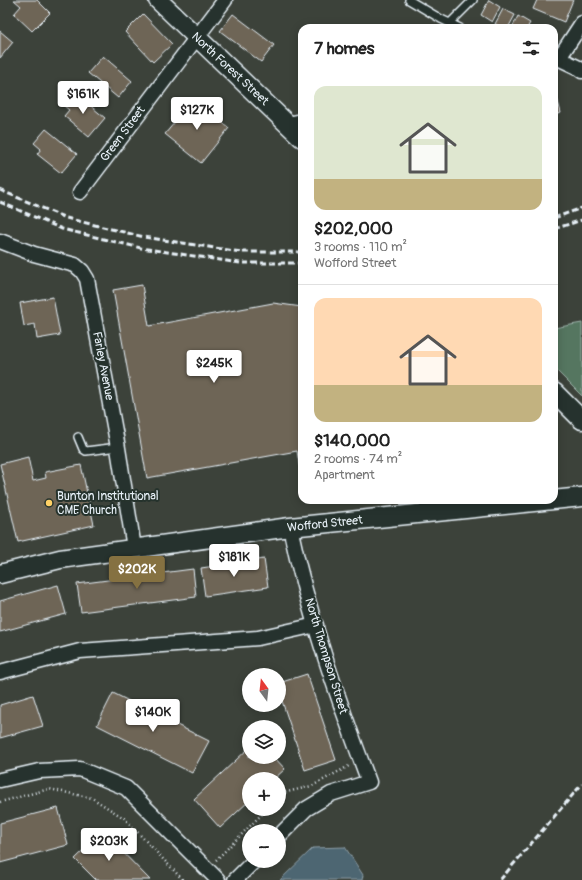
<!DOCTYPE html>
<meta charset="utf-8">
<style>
body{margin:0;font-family:Pangolin,sans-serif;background:#f6f6f6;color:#222;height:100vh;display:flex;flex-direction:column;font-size:15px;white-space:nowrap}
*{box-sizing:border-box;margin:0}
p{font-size:13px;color:#767676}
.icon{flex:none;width:22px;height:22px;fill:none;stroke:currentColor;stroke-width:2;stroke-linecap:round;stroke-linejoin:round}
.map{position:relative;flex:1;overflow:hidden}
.panel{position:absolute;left:298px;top:24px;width:260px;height:480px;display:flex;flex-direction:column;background:#fff;border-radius:12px;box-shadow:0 2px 10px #0003}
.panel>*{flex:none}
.needle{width:26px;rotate:345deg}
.fabs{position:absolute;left:242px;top:668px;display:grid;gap:8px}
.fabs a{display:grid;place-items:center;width:44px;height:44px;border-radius:50%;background:#fff;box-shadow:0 2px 10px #0003;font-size:20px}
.price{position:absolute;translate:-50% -34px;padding:0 9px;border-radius:4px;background:#fff;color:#222;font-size:13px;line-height:26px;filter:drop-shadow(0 1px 2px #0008)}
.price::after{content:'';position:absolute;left:50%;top:24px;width:12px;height:9px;margin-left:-6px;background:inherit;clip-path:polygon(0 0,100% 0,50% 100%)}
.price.selected{background:#857141;color:#fff}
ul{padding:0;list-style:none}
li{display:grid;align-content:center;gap:8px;height:212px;padding:0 16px}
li+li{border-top:1px solid #e0e0e0}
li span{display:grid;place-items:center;height:124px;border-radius:12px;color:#555}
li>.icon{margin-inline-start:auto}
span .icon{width:72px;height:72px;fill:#fffc;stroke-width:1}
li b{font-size:17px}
h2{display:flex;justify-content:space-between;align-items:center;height:48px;padding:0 16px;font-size:17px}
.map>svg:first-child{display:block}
</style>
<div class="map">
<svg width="582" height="880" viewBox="0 0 582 880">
<rect width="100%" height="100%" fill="#3c423a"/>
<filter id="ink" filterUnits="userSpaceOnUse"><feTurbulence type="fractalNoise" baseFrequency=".025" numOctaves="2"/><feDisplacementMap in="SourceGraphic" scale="8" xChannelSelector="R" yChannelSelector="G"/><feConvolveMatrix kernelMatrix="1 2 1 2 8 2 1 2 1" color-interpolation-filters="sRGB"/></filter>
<g filter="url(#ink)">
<path fill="#547660" stroke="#9eb4ac" d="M582,323V396L554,368V328Z"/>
<path fill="#4e6672" stroke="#8c9ea8" d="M345,847L363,875L362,880H280L313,848Z"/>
<g fill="#6e6557" stroke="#e8f1f8">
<path d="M14,0H37L50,13L32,31L14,14L21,6Z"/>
<path d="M489,0L500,7L492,22L481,15Z"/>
<path d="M537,0H573L564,22L533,9Z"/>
<path d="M503,9L515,15L508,28H503L495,24Z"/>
<path d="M143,14L172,44L153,62L125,32Z"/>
<path d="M233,14L274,45L261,62L220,31Z"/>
<path d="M518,16L530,23L527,28H512Z"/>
<path d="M0,31L13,42L0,58Z"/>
<path d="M103,56L132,81L118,98L88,73Z"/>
<path d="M554,86L561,113L554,115Z"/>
<path d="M74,92L105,118L89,137L64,116L69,110L63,105Z"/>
<path d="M194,99L229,128L201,163L165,134Z"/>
<path d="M46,129L77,154L61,173L37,154L41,149L34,143Z"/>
<path d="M142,285L149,326L273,303L302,307V470H300L297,451L147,478L113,290Z"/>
<path d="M53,297L60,335L37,339L35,324L24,326L20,303Z"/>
<path d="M28,457L33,481L46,478L45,472L81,465L94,525L18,542L0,464Z"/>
<path d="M264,559L268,587L205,596L201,568Z"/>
<path d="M193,569L196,597L81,612L77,584Z"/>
<path d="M58,585L66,614L0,632V601Z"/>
<path d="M307,674L336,760L305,770L279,692V683Z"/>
<path d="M113,693L209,741L192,773L97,725Z"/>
<path d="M33,695L43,726L0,738V705Z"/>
<path d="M249,748V757H274L285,769L274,779H249V801L220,828L194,799Z"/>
<path d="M58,808L68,845L0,863V823Z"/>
<path d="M103,832L150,880H96L75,859Z"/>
</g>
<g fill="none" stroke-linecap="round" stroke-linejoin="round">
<g stroke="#e8f1f8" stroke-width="10">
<g id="service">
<path d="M409,0L441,19L460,28"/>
<path d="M450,23L473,0"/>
<path d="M78,437L83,449L86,451L118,447"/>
</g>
</g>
<g stroke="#e8f1f8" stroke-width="17">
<g id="minor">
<path d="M558,58L577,67L582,71"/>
<path d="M554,60L563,52L582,23"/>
<path d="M288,124L302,121"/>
<path d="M80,192L225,0"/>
<path d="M0,241L34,254L75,265L82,271L87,279L117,442L134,548"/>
<path d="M0,672L80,651L258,638L316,625"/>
<path d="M0,780L39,771L80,769L126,788L218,880"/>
<path d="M279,836L306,809L331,794L369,782C338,699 308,614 290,527"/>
<path d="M235,880L254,861"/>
</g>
</g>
<g stroke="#e8f1f8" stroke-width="21">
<g id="tertiary">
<path d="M158,0L302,138"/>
<path d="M554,392L582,420"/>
<path d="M0,574L60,559L290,527L582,497"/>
</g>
</g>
<g stroke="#e8f1f8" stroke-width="2.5" stroke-dasharray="1 3" stroke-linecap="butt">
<path d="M279,797L283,793L312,786L349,766"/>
<path d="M0,802L49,789L92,798L124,818L183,880"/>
<path d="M216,860L267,809"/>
</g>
<use href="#service" stroke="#26332d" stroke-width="7"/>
<use href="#minor" stroke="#26332d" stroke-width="14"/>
<use href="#tertiary" stroke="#26332d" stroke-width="18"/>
<g stroke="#e8f1f8" stroke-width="3" stroke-dasharray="6 3" stroke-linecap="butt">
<path d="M0,190L66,218L144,237L241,252H302"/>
<path d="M0,202L62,229L141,248L240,263H302"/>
<path d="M554,218L582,208"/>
<path d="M554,229L582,220"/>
<path d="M500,880L582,784"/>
</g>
</g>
</g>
<circle fill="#ffd166" stroke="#26332d" stroke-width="1.5" cx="49" cy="503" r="4"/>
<g text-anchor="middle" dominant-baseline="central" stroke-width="4" stroke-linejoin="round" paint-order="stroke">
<g font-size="12" fill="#e8f1f8" stroke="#26332d">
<text transform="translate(230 69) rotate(43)">North Forest Street</text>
<text transform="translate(123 134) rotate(-53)">Green Street</text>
<text transform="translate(103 366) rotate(79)">Farley Avenue</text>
<text transform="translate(325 524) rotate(-6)">Wofford Street</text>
<text transform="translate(326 656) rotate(73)">North Thompson Street</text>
</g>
<g font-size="12" fill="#e8f1f8" stroke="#26332d" text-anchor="start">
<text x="57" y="496">Bunton Institutional<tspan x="57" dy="14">CME Church</tspan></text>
</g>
</g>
</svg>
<div class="fabs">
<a><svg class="needle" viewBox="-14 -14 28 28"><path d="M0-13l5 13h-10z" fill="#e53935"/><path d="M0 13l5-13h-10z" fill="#767676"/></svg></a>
<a><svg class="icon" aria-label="layers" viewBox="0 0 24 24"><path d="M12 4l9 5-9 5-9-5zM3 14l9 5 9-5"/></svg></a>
<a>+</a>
<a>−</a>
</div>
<b class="price" style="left:83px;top:115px">$161K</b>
<b class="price" style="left:197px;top:131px">$127K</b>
<b class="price" style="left:214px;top:384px">$245K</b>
<b class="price" style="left:234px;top:578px">$181K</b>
<b class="price selected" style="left:137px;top:590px">$202K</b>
<b class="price" style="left:153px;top:733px">$140K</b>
<b class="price" style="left:109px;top:862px">$203K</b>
<section class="panel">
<h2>7 homes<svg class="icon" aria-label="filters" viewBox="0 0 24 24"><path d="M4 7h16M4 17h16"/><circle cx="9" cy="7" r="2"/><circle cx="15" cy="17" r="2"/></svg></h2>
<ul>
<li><span style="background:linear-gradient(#dfe7d0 75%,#c2b280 0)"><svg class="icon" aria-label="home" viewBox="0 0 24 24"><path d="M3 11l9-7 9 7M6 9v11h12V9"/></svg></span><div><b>$202,000</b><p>3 rooms · 110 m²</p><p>Wofford Street</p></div></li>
<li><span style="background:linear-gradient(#ffd9b3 70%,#c2b280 0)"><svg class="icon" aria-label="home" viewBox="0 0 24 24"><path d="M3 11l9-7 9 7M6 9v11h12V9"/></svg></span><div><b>$140,000</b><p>2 rooms · 74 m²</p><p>Apartment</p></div></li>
</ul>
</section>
</div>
